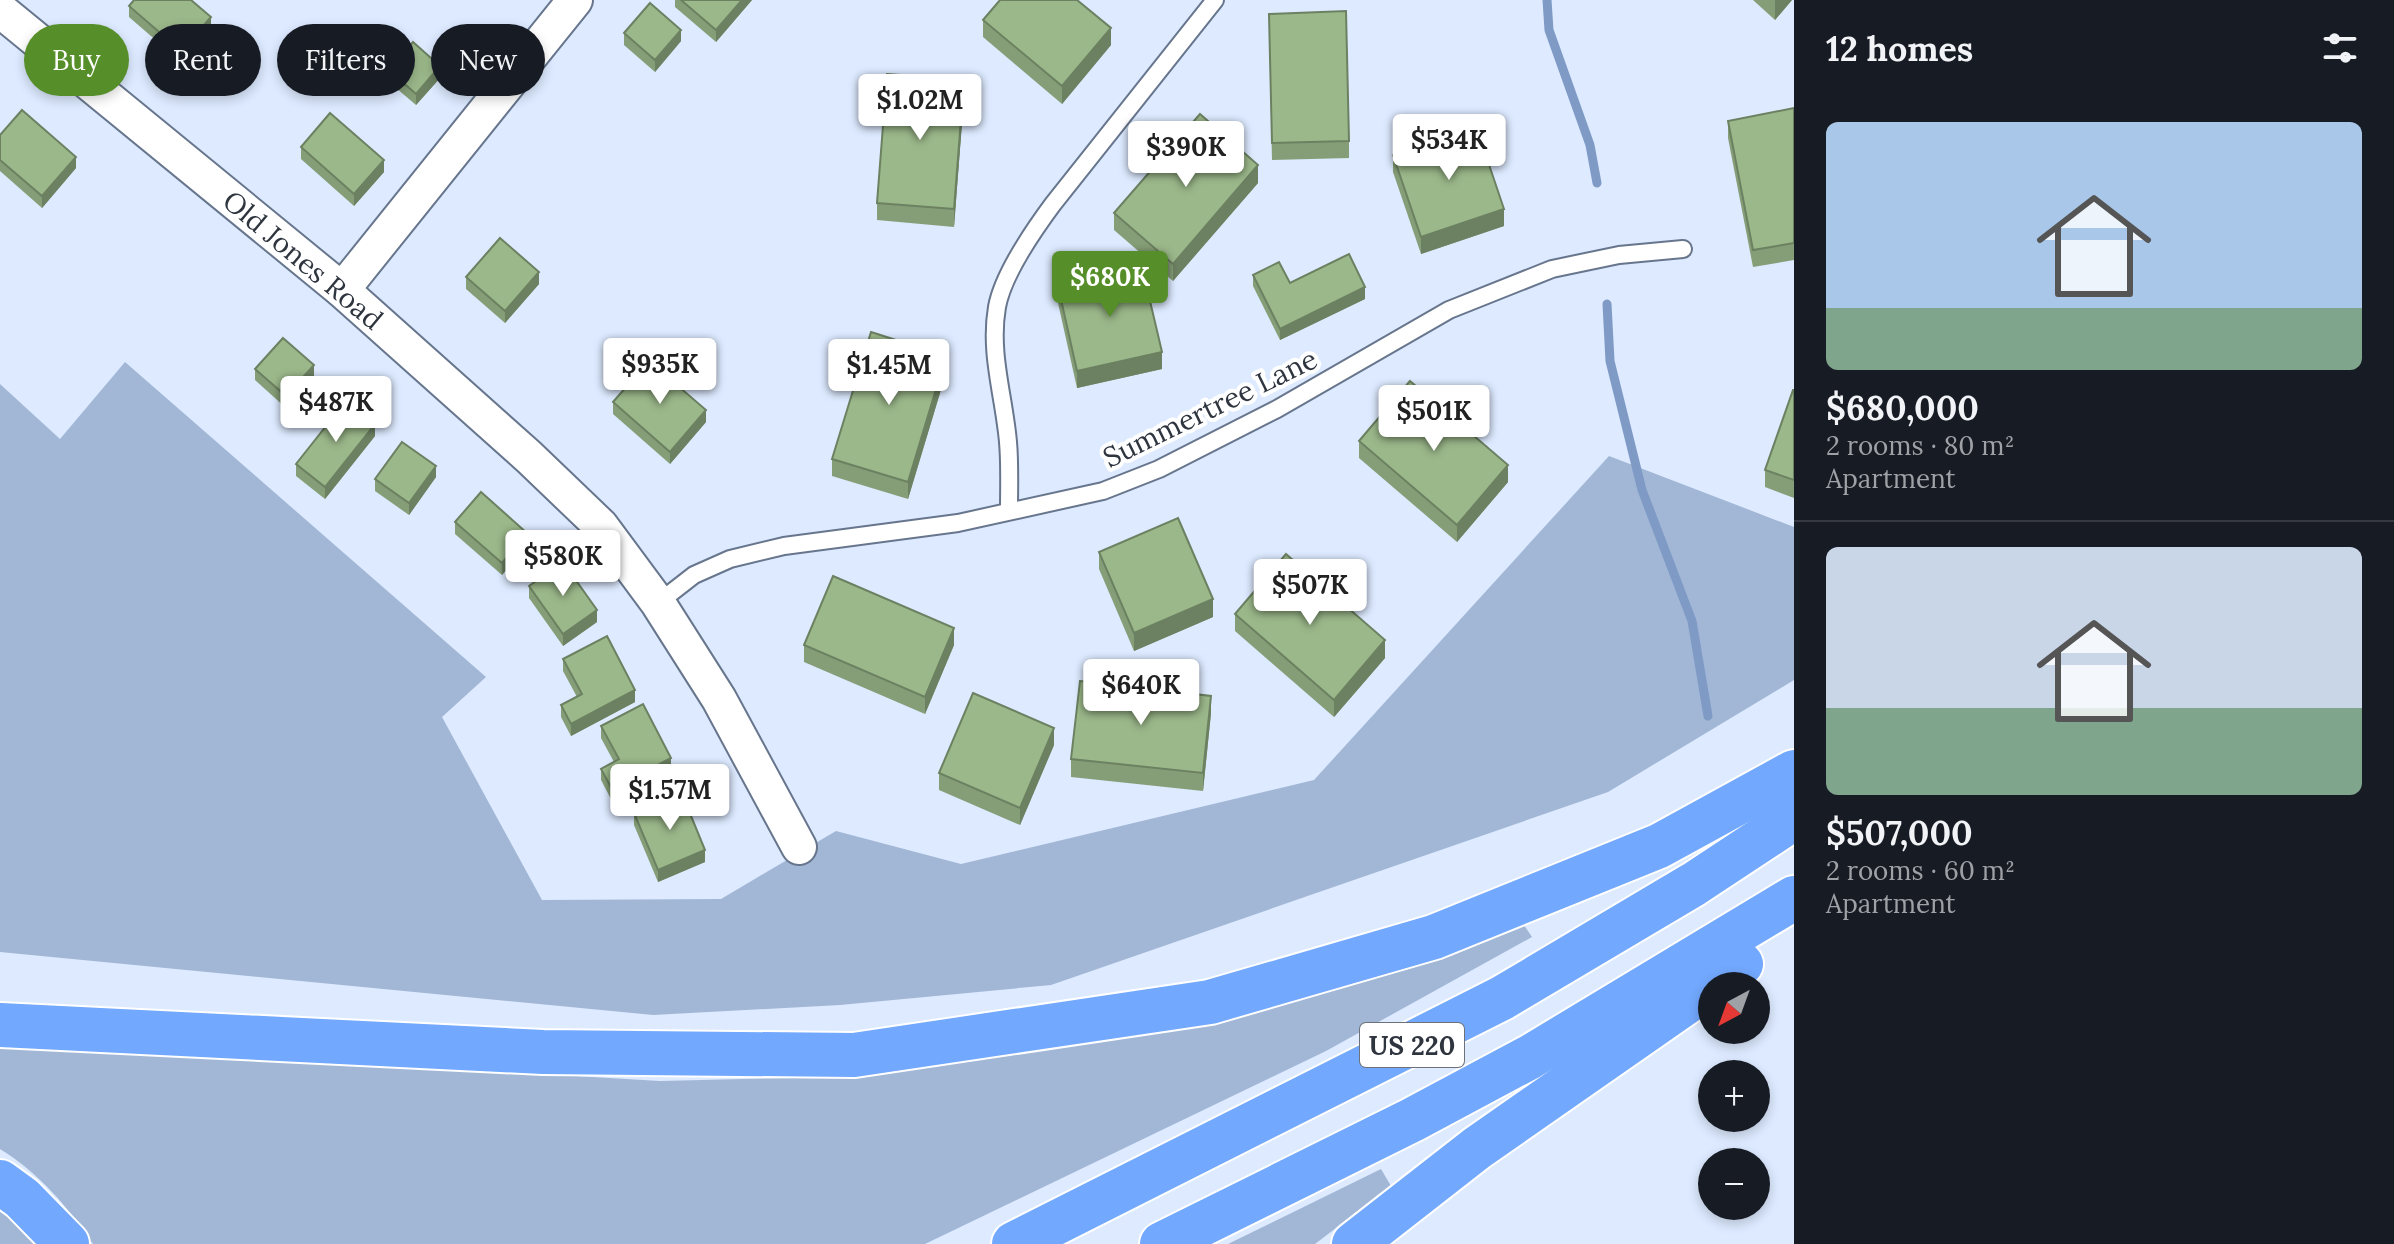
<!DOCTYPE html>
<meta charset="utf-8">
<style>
body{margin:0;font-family:Lora,serif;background:#20242c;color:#f1f3f6;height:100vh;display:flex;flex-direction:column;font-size:30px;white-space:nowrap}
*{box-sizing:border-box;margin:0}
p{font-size:26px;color:#9ea1a6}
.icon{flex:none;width:44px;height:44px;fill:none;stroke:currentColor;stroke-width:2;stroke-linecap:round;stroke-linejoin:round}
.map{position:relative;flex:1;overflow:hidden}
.panel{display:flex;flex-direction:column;background:#171b24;width:600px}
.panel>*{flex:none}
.banner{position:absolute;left:24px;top:24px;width:760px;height:72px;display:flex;gap:16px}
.needle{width:52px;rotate:221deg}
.controls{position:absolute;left:1698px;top:972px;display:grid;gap:16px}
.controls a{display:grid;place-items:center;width:72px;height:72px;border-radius:50%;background:#171b24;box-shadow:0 4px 12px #0003;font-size:40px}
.price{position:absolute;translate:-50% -68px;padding:0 18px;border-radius:8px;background:#fff;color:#222;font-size:26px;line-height:52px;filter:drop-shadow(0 2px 4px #0008)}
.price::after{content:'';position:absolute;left:50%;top:48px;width:24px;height:18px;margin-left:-12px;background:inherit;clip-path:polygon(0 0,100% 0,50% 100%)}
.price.selected{background:#568e29;color:#fff}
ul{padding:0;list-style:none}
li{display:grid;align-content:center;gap:16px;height:424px;padding:0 32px}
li+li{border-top:2px solid #363941}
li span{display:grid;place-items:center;height:248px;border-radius:12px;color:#555}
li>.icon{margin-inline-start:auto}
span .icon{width:144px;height:144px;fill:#fffc;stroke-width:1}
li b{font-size:34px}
h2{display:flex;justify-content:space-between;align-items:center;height:96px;padding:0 32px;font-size:34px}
.tag{padding:0 28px;border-radius:36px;background:#171b24;box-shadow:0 4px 12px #0003;font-size:28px;line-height:72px}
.tag.selected{background:#568e29;color:#fff}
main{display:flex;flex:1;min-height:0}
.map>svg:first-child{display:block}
</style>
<main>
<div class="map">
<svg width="1794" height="1244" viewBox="0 0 1794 1244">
<rect width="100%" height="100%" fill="#ddeaff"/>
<g fill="#a2b7d6">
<path d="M125,362L486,677L442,717L542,900L721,899L836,831L961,864L1314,780L1609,456L1794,527V680L1608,792L1051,985L840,1005L653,1015L0,952V384L60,439Z"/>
<path d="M1522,922L1532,937L1326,1051L925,1244H93C69,1208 38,1172 0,1149V1042L660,1081L835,1077L1111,1039L1296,995Z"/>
<path d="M1381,1169L1391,1186L1315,1244H1228Z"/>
<path d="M0,1205L40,1244H0Z"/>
</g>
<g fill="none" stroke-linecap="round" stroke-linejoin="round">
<g stroke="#7e9ac5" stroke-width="9">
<path d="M1547,0L1549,30L1590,145L1597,183"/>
<path d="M1607,304L1610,361L1642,490L1692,621L1708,716"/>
</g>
<g stroke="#67768d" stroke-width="20">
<g id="lane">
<path d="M1009,510C1009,487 1010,464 1008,442C1004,396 989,353 997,307C1003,274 1033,231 1053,204L1215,0"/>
<path d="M658,603L694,575L730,559L784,546L958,523L1103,491L1159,469L1277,409L1449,310L1552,269L1619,255L1683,249"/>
</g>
</g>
<g stroke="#67768d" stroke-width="38">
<g id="street">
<path d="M0,10L342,290L529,457L601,526L658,603L719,699L799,847"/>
<path d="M342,290L575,0"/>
</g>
</g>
<g stroke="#fff" stroke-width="48">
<g id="highway">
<path d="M0,1025L543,1052L854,1055L1210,1002L1434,937L1659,846L1794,772"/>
<path d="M0,1182L22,1198L67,1244"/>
<path d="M1014,1244L1502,998L1694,884L1794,818"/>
<path d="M1162,1244L1412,1120L1530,1057L1794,898"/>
<path d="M1354,1244L1477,1148L1741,964"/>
</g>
</g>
<use href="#lane" stroke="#fff" stroke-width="16"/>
<use href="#street" stroke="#fff" stroke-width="34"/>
<use href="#highway" stroke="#72a8fd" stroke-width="44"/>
</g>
<g fill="#859e77">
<path d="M675,0H752L716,42L675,7Z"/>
<path d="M1753,0H1792L1775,20Z"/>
<path d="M129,6L211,28L181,62L129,17Z"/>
<path d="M983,20L1111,45L1062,104L983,37Z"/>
<path d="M1269,31L1349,141V158L1272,160Z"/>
<path d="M624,33L681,41L655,72L624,45Z"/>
<path d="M389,70L440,78L416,105L389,82Z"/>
<path d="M964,97L954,227L877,220V203Z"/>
<path d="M1794,108V260L1753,267L1728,138V121Z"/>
<path d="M0,135L76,168L42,208L0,171Z"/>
<path d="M301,147L384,172L354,206L301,159Z"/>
<path d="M1393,155L1504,226L1421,254L1393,172Z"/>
<path d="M1258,183L1173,281L1114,230V213Z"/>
<path d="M1253,275L1365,299L1280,340L1253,286Z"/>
<path d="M466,277L539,284L505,323L466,289Z"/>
<path d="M1058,286L1162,369L1077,388L1058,303Z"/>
<path d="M255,369L314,377L286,408L255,380Z"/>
<path d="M946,373L908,499L832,476V459Z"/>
<path d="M1794,390V498L1765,487V470Z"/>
<path d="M613,402L706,422L670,464L613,414Z"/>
<path d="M375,436L325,499L296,476V464Z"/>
<path d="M1359,441L1508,482L1457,542L1359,458Z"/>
<path d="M436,477L409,515L375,491V479Z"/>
<path d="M455,522L527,545L502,575L455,534Z"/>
<path d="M1099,552L1213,617L1134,651L1099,569Z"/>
<path d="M529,586L597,622L563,646L529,598Z"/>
<path d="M1235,614L1385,658L1334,717L1235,631Z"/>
<path d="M804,645H954L925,714L804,662Z"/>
<path d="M563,659L635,702L571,736L561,717V705L577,697L563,671Z"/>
<path d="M1211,713L1203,791L1071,777V759Z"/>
<path d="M601,726L671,769L612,801L601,780V769L614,762L601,738Z"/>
<path d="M1054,745L1020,825L939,790V773Z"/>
<path d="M634,813L705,862L658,882L634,825Z"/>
</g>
<g fill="#6c8161">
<path d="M742,0H752L716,42V30Z"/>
<path d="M1775,0H1792L1775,20Z"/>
<path d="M211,17V28L181,62V51Z"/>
<path d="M1111,28V45L1062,104V86Z"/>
<path d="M681,30V41L655,72V60Z"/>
<path d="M440,66V78L416,105V94Z"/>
<path d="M964,80V97L954,227V209Z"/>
<path d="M76,157V168L42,208V196Z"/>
<path d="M384,160V172L354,206V194Z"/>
<path d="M1258,165V183L1173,281V264Z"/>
<path d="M1504,209V226L1421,254V237Z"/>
<path d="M539,272V284L505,323V311Z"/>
<path d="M1365,287V299L1280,340V329Z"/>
<path d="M1162,352V369L1077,388V371Z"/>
<path d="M946,356V373L908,499V482Z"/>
<path d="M314,365V377L286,408V396Z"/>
<path d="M706,410V422L670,464V452Z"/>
<path d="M375,424V436L325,499V487Z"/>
<path d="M1508,465V482L1457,542V525Z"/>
<path d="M436,466V477L409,515V503Z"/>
<path d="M527,533V545L502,575V563Z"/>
<path d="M1213,599V617L1134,651V633Z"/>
<path d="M597,610V622L563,646V634Z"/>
<path d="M954,628V645L925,714V697Z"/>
<path d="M1385,640V658L1334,717V700Z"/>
<path d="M635,690V702L571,736V724Z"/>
<path d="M1211,696V713L1203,791V773Z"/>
<path d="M1054,728V745L1020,825V808Z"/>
<path d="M671,758V769L612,801V789Z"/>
<path d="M705,850V862L658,882V870Z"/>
</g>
<g fill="#9bb88a" stroke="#6c8161" stroke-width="2">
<path d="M134,0H191L211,17L181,51L129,6Z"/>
<path d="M681,0H742L716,30Z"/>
<path d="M1000,0H1077L1111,28L1062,86L983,20Z"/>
<path d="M650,3L681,30L655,60L624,33Z"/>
<path d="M1346,11L1349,141L1272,143L1269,14Z"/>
<path d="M413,42L440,66L416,94L389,70Z"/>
<path d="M887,74L964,80L954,209L877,203Z"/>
<path d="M1794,108V243L1753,250L1728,121Z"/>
<path d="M22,110L76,157L42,196L0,160V135Z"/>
<path d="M330,113L384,160L354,194L301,147Z"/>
<path d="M1200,114L1258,165L1173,264L1114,213Z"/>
<path d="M1476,126L1504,209L1421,237L1393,155Z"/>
<path d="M500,238L539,272L505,311L466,277Z"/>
<path d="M1349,254L1365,287L1280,329L1253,275L1279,262L1290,283Z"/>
<path d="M1142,267L1162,352L1077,371L1058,286Z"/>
<path d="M871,332L946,356L908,482L832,459Z"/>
<path d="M283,338L314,365L286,396L255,369Z"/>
<path d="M649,361L706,410L670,452L613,402Z"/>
<path d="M1410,381L1508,465L1457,525L1359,441Z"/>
<path d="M1793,390H1794V480L1765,470Z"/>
<path d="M346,401L375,424L325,487L296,464Z"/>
<path d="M402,442L436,466L409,503L375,479Z"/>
<path d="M481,492L527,533L502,563L455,522Z"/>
<path d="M1178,518L1213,599L1134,633L1099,552Z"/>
<path d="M1286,554L1385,640L1334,700L1235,614Z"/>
<path d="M563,562L597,610L563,634L529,586Z"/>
<path d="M833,576L954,628L925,697L804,645Z"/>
<path d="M607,636L635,690L571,724L561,705L582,694L563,659Z"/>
<path d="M1080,681L1211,696L1203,773L1071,759Z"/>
<path d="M973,693L1054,728L1020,808L939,773Z"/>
<path d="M643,704L671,758L612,789L601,769L619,759L601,726Z"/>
<path d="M682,794L705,850L658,870L634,813Z"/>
</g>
<g text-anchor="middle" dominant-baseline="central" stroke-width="8" stroke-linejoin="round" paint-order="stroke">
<rect fill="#fff" stroke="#6d7279" stroke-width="2" x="1360" y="1023" width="104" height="44" rx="6"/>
<g font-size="26" font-weight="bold" fill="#2f353f">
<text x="1412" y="1045">US 220</text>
</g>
<g font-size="28" fill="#2f353f" stroke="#fff">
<text transform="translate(303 260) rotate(40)">Old Jones Road</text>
<text transform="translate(1210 408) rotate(-26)">Summertree Lane</text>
</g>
</g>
</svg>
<div class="controls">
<a><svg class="needle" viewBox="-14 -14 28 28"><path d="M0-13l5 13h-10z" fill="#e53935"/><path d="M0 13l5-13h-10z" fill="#9ea1a6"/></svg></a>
<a>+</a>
<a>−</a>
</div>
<b class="price" style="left:920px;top:142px">$1.02M</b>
<b class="price" style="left:1449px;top:182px">$534K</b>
<b class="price" style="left:1186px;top:189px">$390K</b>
<b class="price selected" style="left:1110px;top:319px">$680K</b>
<b class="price" style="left:660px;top:406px">$935K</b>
<b class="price" style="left:889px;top:407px">$1.45M</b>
<b class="price" style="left:336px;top:444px">$487K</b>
<b class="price" style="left:1434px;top:453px">$501K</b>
<b class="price" style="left:563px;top:598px">$580K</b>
<b class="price" style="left:1310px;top:627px">$507K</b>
<b class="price" style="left:1141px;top:727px">$640K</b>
<b class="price" style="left:670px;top:832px">$1.57M</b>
<div class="banner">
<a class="tag selected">Buy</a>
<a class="tag">Rent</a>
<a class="tag">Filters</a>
<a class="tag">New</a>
</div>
</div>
<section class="panel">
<h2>12 homes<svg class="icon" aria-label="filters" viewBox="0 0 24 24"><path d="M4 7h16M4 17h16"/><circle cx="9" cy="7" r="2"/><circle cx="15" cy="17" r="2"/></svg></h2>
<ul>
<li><span style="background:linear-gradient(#a9c7e8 75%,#7fa58c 0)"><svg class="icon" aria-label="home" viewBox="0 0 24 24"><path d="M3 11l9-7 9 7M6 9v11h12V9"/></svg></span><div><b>$680,000</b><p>2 rooms · 80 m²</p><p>Apartment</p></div></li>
<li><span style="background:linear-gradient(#c9d6e8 65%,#7fa58c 0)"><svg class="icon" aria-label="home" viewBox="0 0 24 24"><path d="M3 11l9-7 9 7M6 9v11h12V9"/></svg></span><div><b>$507,000</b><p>2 rooms · 60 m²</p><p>Apartment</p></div></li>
</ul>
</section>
</main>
